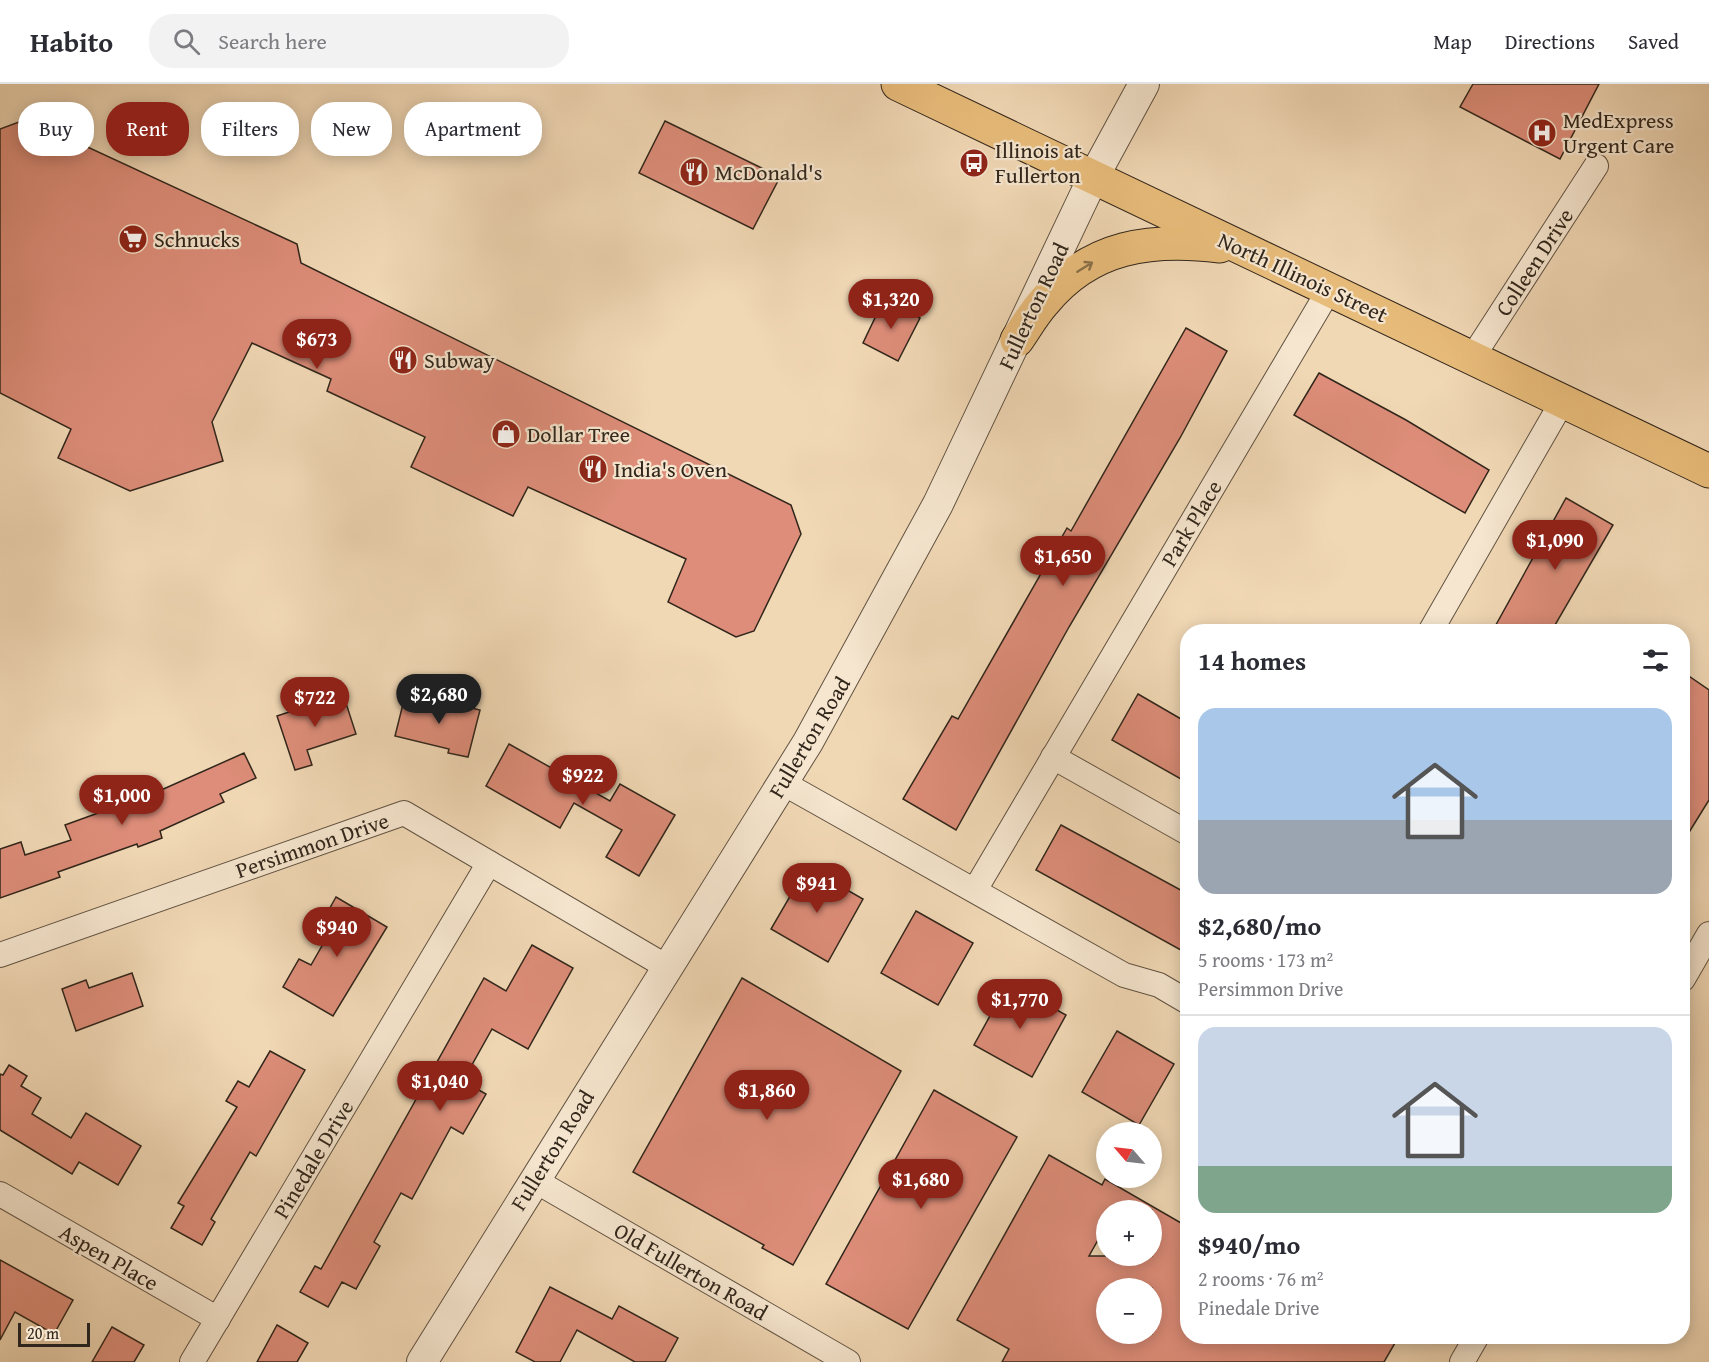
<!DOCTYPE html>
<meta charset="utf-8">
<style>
body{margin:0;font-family:"Gentium Book Plus",serif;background:#f2f2f3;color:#2b2b33;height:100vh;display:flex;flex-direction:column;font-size:22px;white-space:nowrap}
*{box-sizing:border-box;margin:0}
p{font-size:20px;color:#7c7c81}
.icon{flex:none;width:33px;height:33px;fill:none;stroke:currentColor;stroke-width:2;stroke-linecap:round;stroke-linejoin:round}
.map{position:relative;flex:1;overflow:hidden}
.details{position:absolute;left:1180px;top:540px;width:510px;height:720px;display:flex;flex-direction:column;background:#fff;border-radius:24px;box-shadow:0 3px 15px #0003}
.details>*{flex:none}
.guide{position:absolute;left:18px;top:18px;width:570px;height:54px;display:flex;gap:12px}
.needle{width:39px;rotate:298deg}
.fabs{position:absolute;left:1096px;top:1038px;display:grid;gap:12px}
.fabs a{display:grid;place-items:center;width:66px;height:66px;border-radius:50%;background:#fff;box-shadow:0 3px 15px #0003;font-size:30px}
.scale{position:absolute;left:18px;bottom:15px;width:72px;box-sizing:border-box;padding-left:6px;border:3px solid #31261b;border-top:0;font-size:16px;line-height:21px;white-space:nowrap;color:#31261b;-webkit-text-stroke:4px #f6e6cf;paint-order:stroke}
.price{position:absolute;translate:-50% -51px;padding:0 14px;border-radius:21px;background:#8f2418;color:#fff;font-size:20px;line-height:39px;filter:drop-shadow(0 2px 3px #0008)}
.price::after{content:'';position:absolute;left:50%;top:36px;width:18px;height:14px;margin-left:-9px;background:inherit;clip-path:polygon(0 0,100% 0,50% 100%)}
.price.on{background:#222;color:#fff}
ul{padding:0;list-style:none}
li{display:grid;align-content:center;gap:12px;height:318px;padding:0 18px}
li+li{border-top:2px solid #e1e1e2}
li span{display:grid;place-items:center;height:186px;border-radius:18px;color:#555}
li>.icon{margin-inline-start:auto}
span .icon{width:108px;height:108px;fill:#fffc;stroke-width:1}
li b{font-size:26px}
h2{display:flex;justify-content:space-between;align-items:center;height:72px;padding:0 18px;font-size:26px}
.pill{padding:0 21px;border-radius:24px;background:#fff;box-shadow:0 3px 15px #0003;font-size:21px;line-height:54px}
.pill.on{background:#8f2418;color:#fff}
header{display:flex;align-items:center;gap:36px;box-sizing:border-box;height:84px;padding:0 30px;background:#fff;border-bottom:2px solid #e1e1e2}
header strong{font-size:28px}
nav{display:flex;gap:33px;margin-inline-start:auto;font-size:21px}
.search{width:420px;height:54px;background:#f2f2f3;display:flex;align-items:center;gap:15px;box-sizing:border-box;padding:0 21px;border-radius:24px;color:#7c7c81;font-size:22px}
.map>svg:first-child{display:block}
</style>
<header>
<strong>Habito</strong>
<div class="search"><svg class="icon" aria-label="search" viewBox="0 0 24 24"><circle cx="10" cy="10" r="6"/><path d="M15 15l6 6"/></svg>Search here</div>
<nav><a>Map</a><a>Directions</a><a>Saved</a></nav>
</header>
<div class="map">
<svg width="1709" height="1278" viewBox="0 0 1709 1278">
<rect width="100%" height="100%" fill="#f1d8b5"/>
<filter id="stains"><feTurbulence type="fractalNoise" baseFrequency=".00333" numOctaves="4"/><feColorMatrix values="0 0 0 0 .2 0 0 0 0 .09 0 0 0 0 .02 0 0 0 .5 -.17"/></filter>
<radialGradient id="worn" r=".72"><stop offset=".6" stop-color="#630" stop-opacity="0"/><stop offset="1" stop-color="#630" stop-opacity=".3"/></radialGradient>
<g fill="#dd8d79" stroke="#31261b" stroke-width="1.5" fill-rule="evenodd">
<path d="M1473,0H1599L1560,75L1460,23Z"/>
<path d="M27,35L297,160L301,179L791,421L801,450L754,547L736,553L668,518L686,475L528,403L513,432L411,383L425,353L327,307L331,295L252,259L212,338L223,377L130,407L58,374L71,345L0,309V45Z"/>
<path d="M665,37L780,93L753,145L639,89Z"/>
<path d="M884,215L920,234L898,277L863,259Z"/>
<path d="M1186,244L1227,267L1180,354L1069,543L956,746L903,715L952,632L958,635L1067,444L1071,447Z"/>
<path d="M1319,289L1406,336L1489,386L1465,429L1294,331Z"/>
<path d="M1566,414L1613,441L1551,548H1492Z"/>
<path d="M1683,588L1709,606V716L1683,758Z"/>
<path d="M343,610L356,650L307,666L312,681L295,686L277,632Z"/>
<path d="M1138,610L1188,639V699L1112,656Z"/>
<path d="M418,611L480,626L468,673L448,669L449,665L395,652L403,620L415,623Z"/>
<path d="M509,660L610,717L620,700L675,731L639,792L606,773L622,746L574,719L560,744L486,702Z"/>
<path d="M244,669L256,694L220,710L224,718L160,747L162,754L138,763L137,760L58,788L60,793L0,814V765L21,758L25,771L71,756L65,741L159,707Z"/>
<path d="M1061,741L1188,810V870L1036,786Z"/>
<path d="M807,783L863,815L828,878L771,845Z"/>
<path d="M336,813L387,843L333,932L283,903L299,875L311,881L331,846L321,840Z"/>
<path d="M916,827L973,859L938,921L881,889Z"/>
<path d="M532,861L573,884L528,965L492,945L463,997L486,1010L463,1050L451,1043L412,1115L401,1109L374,1158L380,1162L356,1205L342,1198L328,1223L300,1208L315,1182L321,1185L484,894L506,907Z"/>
<path d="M132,889L143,922L76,947L62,905L86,896L89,904Z"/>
<path d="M742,894L901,987L793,1181L762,1164L764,1161L633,1088Z"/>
<path d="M1008,899L1066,931L1032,993L974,961Z"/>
<path d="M1117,947L1174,980L1139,1041L1082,1008Z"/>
<path d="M270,967L305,986L256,1072L250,1068L211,1135L215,1138L202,1161L171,1144L184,1122L178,1119L237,1023L226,1017L238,997L249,1003Z"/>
<path d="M9,981L27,992L21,1002L41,1014L32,1030L71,1054L86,1029L141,1062L118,1101L79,1078L72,1090L0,1046V990L3,991Z"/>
<path d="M934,1006L1017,1053L908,1245L826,1200Z"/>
<path d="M1049,1071L1102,1101L1105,1095L1188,1143V1252H1382L1395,1259L1384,1278H1002L1009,1265L957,1236ZM1107,1126H1152V1172H1089L1107,1140ZM1107,1204H1152V1250H1107Z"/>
<path d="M0,1176L73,1216L54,1250L15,1228L0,1256Z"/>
<path d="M550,1203L612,1235L619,1222L678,1254L665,1278H635L577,1246L560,1278H535L516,1268Z"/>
<path d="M277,1241L308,1259L297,1278H257Z"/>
<path d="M112,1243L144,1261L134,1278H92Z"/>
</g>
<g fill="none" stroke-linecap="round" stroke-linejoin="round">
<g stroke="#615242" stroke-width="26">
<g id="minor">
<path d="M1472,274L1596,82"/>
<path d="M1430,548L1562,318"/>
<path d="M1053,673L1188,749"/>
<path d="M783,699L1124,891L1159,901L1188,918"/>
<path d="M975,806L1329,206"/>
<path d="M0,871L404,729L667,883"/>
<path d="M1683,895L1709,850"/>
<path d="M534,1096L848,1278"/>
<path d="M0,1110L218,1235"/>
<path d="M192,1278L489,779"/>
<path d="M1462,1278L1477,1252"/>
</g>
</g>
<g stroke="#615242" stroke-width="32">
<path id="tertiary" d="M422,1278L808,658L938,420L1093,94L1144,0"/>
</g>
<g stroke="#31261b" stroke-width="35">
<g id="primary">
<path d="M898,0L1709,387"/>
<path d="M1017,256C1026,243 1034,229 1044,218C1091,161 1151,154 1220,162"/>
</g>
</g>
<use href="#minor" stroke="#f6e6cf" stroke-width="24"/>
<use href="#tertiary" stroke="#f6e6cf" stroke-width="30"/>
<use href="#primary" stroke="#e8bc7a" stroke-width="33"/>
</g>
<defs><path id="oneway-shaft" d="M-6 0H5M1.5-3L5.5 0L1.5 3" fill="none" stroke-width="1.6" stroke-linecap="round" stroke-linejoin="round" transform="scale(1.5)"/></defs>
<use stroke="#8c714a" href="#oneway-shaft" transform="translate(1085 183) rotate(-32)"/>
<defs>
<g id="hospital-disc" transform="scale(1.5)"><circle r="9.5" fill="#8f2418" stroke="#f6e6cf"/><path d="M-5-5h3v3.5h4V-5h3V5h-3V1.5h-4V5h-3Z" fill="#fff"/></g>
<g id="bus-disc" transform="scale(1.5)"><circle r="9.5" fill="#8f2418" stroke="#f6e6cf"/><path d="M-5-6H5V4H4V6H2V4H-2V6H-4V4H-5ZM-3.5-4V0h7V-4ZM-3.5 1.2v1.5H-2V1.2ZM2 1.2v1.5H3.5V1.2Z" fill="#fff"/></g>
<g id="restaurant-disc" transform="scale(1.5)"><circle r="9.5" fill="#8f2418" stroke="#f6e6cf"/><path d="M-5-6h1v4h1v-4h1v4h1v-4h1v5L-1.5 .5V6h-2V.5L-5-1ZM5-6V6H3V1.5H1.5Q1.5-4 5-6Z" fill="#fff"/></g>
<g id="supermarket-disc" transform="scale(1.5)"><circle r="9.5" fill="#8f2418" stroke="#f6e6cf"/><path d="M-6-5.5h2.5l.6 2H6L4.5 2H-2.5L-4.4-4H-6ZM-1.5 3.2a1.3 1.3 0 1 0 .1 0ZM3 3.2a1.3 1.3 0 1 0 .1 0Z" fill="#fff"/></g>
<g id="shop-disc" transform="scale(1.5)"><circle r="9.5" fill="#8f2418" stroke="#f6e6cf"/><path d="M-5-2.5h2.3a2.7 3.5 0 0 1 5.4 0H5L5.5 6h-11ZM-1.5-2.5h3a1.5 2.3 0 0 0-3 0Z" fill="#fff"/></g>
</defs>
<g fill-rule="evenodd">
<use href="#hospital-disc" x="1542" y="49"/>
<use href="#bus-disc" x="974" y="79"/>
<use href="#restaurant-disc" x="694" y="88"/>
<use href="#supermarket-disc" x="133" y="155"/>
<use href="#restaurant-disc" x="403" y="276"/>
<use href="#shop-disc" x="506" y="350"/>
<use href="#restaurant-disc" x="593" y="385"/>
</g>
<g text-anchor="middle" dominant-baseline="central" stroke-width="4.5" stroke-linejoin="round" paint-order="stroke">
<g font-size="22" fill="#31261b" stroke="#f6e6cf" text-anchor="start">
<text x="1563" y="36">MedExpress<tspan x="1563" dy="25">Urgent Care</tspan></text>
<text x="995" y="66">Illinois at<tspan x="995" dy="25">Fullerton</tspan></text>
<text x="715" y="88">McDonald's</text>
<text x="154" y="155">Schnucks</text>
<text x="424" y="276">Subway</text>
<text x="527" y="350">Dollar Tree</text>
<text x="614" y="385">India's Oven</text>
</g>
<g font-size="22" fill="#31261b" stroke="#f6e6cf">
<text transform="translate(1534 178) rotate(-57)">Colleen Drive</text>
<text transform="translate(1303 193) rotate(25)">North Illinois Street</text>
<text transform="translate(1033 222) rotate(-65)">Fullerton Road</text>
<text transform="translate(1191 439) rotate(-59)">Park Place</text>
<text transform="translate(809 653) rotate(-59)">Fullerton Road</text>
<text transform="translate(312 761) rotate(-19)">Persimmon Drive</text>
<text transform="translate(552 1066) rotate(-58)">Fullerton Road</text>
<text transform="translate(313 1075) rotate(-59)">Pinedale Drive</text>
<text transform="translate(109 1173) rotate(30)">Aspen Place</text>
<text transform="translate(691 1187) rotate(30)">Old Fullerton Road</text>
</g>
</g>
<rect width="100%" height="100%" filter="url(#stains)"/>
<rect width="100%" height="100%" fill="url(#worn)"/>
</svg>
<div class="fabs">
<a><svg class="needle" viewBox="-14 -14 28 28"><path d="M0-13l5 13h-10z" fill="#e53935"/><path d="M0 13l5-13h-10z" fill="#7c7c81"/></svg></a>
<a>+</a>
<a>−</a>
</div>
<div class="scale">20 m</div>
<b class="price" style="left:891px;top:246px">$1,320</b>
<b class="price" style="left:317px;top:286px">$673</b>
<b class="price" style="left:1555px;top:487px">$1,090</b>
<b class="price" style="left:1063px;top:503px">$1,650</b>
<b class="price on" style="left:439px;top:641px">$2,680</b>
<b class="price" style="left:315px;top:644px">$722</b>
<b class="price" style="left:583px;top:722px">$922</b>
<b class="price" style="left:122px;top:742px">$1,000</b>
<b class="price" style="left:817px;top:830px">$941</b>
<b class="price" style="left:337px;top:874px">$940</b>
<b class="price" style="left:1020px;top:946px">$1,770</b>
<b class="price" style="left:440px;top:1028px">$1,040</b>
<b class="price" style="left:767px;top:1037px">$1,860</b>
<b class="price" style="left:921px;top:1126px">$1,680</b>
<div class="guide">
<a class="pill">Buy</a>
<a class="pill on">Rent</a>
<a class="pill">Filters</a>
<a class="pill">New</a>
<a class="pill">Apartment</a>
</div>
<section class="details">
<h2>14 homes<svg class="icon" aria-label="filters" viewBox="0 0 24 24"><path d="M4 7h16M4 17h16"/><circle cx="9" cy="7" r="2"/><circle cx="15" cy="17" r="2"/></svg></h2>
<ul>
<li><span style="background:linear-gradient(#a9c7e8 60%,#9aa5b1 0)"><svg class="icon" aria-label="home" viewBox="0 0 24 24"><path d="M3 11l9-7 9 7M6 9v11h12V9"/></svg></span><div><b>$2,680/mo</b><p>5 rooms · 173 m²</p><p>Persimmon Drive</p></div></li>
<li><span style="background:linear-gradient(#c9d6e8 75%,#7fa58c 0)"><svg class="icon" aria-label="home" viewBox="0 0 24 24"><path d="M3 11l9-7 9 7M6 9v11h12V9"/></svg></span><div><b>$940/mo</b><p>2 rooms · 76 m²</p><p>Pinedale Drive</p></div></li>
</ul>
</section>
</div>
